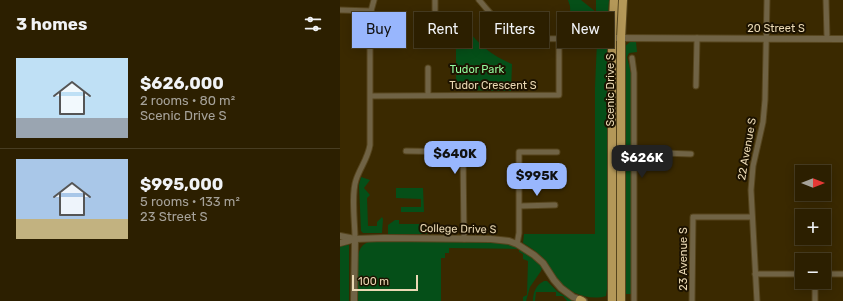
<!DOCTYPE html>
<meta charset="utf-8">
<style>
body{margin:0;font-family:Rubik,sans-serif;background:#34270a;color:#f1f3f6;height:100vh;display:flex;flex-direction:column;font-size:15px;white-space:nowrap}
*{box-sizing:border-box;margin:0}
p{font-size:13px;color:#a6a299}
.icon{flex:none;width:22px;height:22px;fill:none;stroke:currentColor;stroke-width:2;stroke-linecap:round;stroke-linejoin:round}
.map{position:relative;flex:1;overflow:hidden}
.panel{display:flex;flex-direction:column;background:#2c1f00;width:340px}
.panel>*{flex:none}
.top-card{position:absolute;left:12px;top:12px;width:380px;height:36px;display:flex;gap:8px}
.needle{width:26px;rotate:90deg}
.fabs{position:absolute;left:455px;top:165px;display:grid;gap:8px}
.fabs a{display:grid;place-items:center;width:36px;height:36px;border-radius:0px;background:#2c1f00;box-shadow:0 2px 10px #0003,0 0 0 1px #483d22;font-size:20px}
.scale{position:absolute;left:12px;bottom:10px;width:66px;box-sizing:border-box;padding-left:4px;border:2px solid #ead9b4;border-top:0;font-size:11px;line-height:14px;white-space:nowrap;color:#ead9b4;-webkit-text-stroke:3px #1d1300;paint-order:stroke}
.price{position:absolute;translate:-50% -34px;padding:0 9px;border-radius:8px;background:#98b6fd;color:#111;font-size:13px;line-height:26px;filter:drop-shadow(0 1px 2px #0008)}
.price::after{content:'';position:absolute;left:50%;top:24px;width:12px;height:9px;margin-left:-6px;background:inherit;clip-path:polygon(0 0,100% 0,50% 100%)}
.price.selected{background:#222;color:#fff}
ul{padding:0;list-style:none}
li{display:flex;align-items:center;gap:12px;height:100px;padding:0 16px}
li+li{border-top:1px solid #483d22}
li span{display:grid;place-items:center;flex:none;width:112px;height:80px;border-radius:0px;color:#555}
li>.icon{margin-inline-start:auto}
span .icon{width:48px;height:48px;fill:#fffc;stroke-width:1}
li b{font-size:17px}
h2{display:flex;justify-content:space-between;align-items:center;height:48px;padding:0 16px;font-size:17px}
.pill{padding:0 14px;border-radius:0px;background:#2c1f00;box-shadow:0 2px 10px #0003,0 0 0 1px #483d22;font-size:14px;line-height:36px}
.pill.selected{background:#98b6fd;color:#111}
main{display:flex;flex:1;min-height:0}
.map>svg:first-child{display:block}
</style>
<main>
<section class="panel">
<h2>3 homes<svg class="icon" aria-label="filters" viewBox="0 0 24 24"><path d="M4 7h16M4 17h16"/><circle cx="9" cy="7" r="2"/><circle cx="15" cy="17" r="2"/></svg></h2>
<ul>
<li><span style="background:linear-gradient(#bfe0f5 75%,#9aa5b1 0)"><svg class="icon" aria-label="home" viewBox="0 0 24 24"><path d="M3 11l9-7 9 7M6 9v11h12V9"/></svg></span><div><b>$626,000</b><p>2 rooms · 80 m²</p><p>Scenic Drive S</p></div></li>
<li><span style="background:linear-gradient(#a9c7e8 75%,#c2b280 0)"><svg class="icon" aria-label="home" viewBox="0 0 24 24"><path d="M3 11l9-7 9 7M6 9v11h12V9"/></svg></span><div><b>$995,000</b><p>5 rooms · 133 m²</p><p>23 Street S</p></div></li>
</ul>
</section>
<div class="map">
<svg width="503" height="301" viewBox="0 0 503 301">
<rect width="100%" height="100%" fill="#3a2900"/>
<g fill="#054f18">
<path d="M228,0H241L256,12V0H269L267,29L261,32L231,33L230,6Z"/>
<path d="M127,29C139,45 153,56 172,64L171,91L116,90V39Z"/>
<path d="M257,42L267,43L270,50L267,289L266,296C249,301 228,293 217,279C212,273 210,266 205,260C199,253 191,248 183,243L184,234H255V87Z"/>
<path d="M290,42H296L297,52L289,53L287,57L291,73V294H283L284,47Z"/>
<path d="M21,177L30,180L24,188L30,195L27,198L28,226H37V222L42,217L43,219L42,233H23L21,231L19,185Z"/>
<path d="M56,188H83L84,212H61V207H81V199L56,198Z"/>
<path d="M55,220H59V224H87V234H48V225Z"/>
<path d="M28,242H166L180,248L200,264L202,268L201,271L190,287L186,301H183V297L187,295L188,261L183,259V254L179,252V249L109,248V253H105V258H101V301H17L18,255C20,248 22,245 28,242Z"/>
<path d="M0,244L9,245V301H0Z"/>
<path d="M204,281H207L218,292L233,301H227L223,296H216V292H196L195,301H193C193,292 196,285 204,281Z"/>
</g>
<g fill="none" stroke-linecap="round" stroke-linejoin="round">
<g stroke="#56451d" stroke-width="7">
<g id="minor">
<path d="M95,0V10"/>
<path d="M139,0C148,10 157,23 169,30C194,45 243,36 272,38"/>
<path d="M486,0L487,38"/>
<path d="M0,10L31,11"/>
<path d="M292,58L294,73V301"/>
<path d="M88,68V95"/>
<path d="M356,86L357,38"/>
<path d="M31,96L219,95V38"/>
<path d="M66,151L123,152L124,239"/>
<path d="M294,152L351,154"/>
<path d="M180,206L215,205"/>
<path d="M15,239C15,223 11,195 16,180C20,168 28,158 30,145V37L31,11L34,0"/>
<path d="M177,244L179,233V152H217"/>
<path d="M415,274H462"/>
<path d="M484,274H503"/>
<path d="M352,301L353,217H412"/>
<path d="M417,301L411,190L413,166L423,122L425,100L427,0"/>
<path d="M475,301V282"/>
</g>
</g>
<g stroke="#56451d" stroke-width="8">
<g id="tertiary">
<path d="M272,38L503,39"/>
<path d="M0,236L15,239"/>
<path d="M0,243L15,239L44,238L151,239L169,241L177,244L194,255L203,263L214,280L221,288L233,297L244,301"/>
<path d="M14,301L15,239"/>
</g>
</g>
<g stroke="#56451d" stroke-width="10">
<g id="primary">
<path d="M240,300L242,301"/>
<path d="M272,301V38L274,0"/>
<path d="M281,301V38L283,0"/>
</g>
</g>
<use href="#minor" stroke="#706345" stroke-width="5"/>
<use href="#tertiary" stroke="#706345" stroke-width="6"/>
<use href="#primary" stroke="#b49858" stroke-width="8"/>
</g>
<g text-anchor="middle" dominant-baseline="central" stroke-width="4" stroke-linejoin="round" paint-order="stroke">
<g font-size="11" fill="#ead9b4" stroke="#1d1300">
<text x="436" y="28">20 Street S</text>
<text x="153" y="85">Tudor Crescent S</text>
<text transform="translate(270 90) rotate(-90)">Scenic Drive S</text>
<text transform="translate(407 149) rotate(-80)">22 Avenue S</text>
<text transform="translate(118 229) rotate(1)">College Drive S</text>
<text transform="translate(343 259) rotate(-90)">23 Avenue S</text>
</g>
<g font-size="11" fill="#93fd9e" stroke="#1d1300">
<text x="137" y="69">Tudor Park</text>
</g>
</g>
</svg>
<div class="fabs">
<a><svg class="needle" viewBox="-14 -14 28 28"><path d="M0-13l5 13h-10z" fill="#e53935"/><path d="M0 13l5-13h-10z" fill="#a6a299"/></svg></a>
<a>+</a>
<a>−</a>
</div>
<div class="scale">100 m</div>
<b class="price" style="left:115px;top:175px">$640K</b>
<b class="price selected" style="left:302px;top:179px">$626K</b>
<b class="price" style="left:197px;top:197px">$995K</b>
<div class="top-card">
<a class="pill selected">Buy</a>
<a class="pill">Rent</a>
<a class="pill">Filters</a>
<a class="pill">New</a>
</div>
</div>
</main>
